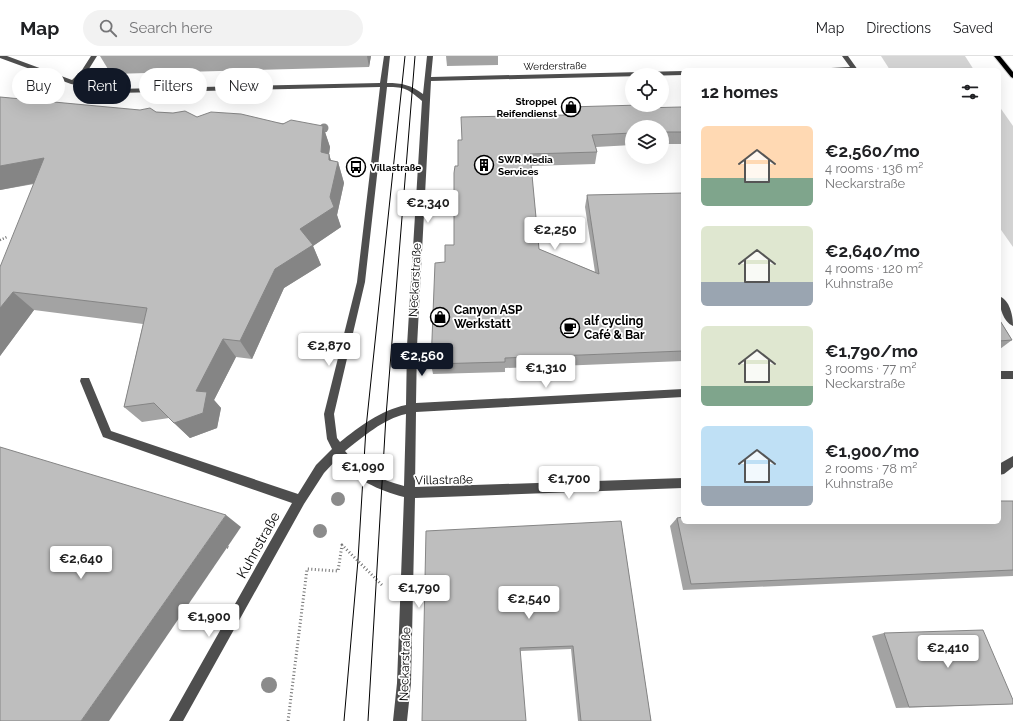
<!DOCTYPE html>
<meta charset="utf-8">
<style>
body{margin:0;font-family:Raleway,sans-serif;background:#f2f2f2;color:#202124;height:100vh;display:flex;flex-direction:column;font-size:15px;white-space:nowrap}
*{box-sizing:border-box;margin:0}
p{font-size:13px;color:#757577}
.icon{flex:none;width:22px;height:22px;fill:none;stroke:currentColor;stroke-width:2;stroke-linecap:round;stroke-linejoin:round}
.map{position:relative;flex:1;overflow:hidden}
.drawer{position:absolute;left:681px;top:12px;width:320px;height:456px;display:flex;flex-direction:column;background:#fff;border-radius:6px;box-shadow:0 4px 16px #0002}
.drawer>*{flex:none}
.guide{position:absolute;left:12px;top:12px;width:380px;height:36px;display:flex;gap:8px}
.buttons{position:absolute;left:625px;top:12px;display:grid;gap:8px}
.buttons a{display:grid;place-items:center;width:44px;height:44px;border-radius:50%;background:#fff;box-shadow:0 4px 16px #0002;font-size:20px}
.price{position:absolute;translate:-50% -34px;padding:0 9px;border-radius:4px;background:#fff;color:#222;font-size:13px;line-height:26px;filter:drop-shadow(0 1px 2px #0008)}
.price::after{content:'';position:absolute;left:50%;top:24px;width:12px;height:9px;margin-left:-6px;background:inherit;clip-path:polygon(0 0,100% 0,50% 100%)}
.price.on{background:#111827;color:#fff}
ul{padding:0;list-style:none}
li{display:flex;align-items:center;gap:12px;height:100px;padding:0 20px}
li span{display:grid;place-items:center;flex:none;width:112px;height:80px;border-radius:6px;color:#555}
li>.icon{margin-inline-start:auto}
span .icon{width:48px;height:48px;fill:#fffc;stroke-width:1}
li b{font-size:17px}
h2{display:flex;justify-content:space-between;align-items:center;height:48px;padding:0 20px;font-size:17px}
.chip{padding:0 14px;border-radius:18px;background:#fff;box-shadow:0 4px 16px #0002;font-size:14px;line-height:36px}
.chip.on{background:#111827;color:#fff}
header{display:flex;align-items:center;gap:24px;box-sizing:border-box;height:56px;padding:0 20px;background:#fff;border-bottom:1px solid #e0e0e0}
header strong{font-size:19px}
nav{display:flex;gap:22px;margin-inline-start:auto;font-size:14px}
.search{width:280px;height:36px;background:#f2f2f2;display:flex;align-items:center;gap:10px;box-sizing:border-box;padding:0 14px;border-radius:22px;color:#757577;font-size:15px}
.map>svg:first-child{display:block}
</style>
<header>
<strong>Map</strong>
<div class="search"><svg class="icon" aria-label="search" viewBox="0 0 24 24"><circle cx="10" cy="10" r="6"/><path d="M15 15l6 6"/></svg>Search here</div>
<nav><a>Map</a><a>Directions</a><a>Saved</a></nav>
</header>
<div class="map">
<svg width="1013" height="665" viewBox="0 0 1013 665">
<rect width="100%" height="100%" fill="#fff"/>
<g fill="#d5d5d5">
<path d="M881,0H965L974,14H890Z"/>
<path d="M999,50L1013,70V191L999,171Z"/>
</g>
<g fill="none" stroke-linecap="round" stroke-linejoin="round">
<g stroke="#dbdbdb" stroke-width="2">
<path id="major" d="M994,0H1000L1013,16V22L1011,21Z"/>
</g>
<path stroke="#707070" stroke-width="2.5" stroke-dasharray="1 2" stroke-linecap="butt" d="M0,184L7,181"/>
<g stroke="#707070" stroke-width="3" stroke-dasharray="1 2.5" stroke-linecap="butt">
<path d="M224,490L230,492"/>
<path d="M288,665L307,513L338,515L342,489L383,530"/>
</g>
<g fill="#4e4e4e" fill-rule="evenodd">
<path d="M0,0H7L72,24L82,14L91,0H97L87,16L78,26L116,33L380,27L384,0H390L387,27C402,27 411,29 423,38L427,0H433L431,21L683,15V19L431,25L417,290L416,347L683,333V341L416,356L415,431L683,422V432L415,442L411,627L407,665H393L397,627L404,441C378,434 355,424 338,402L324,417L304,448L183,665H169L292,447L103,381L80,325L81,322H89L111,375L298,438L316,409L332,393L327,383L324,358L357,226L380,31L116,37L71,28L0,2ZM387,31C405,31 408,33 422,45L407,290L406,349C381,354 359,371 340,386L337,382L334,358L365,226ZM406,358L404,430C381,424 360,414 345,395C363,381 383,363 406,358Z"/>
<path d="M842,0H848L858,14H828L831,12L850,11Z"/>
<path d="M999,240C1010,244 1013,260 1013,270C1003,266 999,250 999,240Z"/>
<rect x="999" y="315" width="14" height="8"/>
<path d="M1013,400V411L1004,418L999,419V408Z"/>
</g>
<use href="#major" fill="#000" fill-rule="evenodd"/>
<g stroke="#000" stroke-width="1">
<path d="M344,665L358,504L366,372L405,0"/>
<path d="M368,665L386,360L415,0"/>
</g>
</g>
<g fill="#8b8b8b">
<circle cx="324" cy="72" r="4.5"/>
<circle cx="338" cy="443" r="7"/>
<circle cx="320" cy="475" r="7"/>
<circle cx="269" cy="629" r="8"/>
</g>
<g fill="#a3a3a3">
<path d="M100,0H371L369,11L111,18Z"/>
<path d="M446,0H498V9L447,10Z"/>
<path d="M0,41L156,56L197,61L323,70L330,91L329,98L331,105L338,106L344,127L337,159L341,171L313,190L321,209L284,232L252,303L236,301L214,344L221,352L217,372L190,382L169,362L142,366L124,351L143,268L34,254L0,300L1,211L34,128L0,134Z"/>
<path d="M567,51L642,52L683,57V88H662V71H632V89L596,91L597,96L595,108L531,110L539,193L595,216L585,151L587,139L683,138V305L505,312V316L433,318L431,308L445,206L454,189L458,110L462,84L567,59Z"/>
<path d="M999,263L1012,284L1000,293H999Z"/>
<path d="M1013,445V520L683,534L670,470L677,462L999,466Z"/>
<path d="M621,465L651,665H578L571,593L521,595L422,665Z"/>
<path d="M884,577L1013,648L896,652L872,580Z"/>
</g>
<g fill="#858585">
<path d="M367,0H371L369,11Z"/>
<path d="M323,70L330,91L329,98L335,118L338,106L344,127L337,159L341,171L313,190L321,209L284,232L252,303L240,285L275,213L300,173L330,141L321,96Z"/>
<path d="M44,102L61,122L0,134V110Z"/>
<path d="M13,236L34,254L0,300V252Z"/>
<path d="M223,283L236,301L214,344L221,352L217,372L190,382L174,367L196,335Z"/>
<path d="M226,459L241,471L109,665H81Z"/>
</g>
<g fill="#bebebe" stroke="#858585">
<path d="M0,41L140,54L150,52L156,56L173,57L185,55L197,61L211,56L241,58L283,68L291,64L323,70L321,96L329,98V104L338,106L330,141L334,151L300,173L313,189L275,213L240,285L223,283L196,335L207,336L203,357L174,367L154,347L124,351L147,252L13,236L0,252V211L44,102L0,110Z"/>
<path d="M641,49L642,52L681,51L683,57V76H662V71H632V77L592,79L597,96L530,98L539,193L599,218L587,139L683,137V295L505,302V306L431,308L435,207L445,206V189H454V117L455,110H458V84H462L461,61L569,59L567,51Z"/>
<path d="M999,263L1012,284L999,285Z"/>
<path d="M0,391L226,459L81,665H0Z"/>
<path d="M999,445H1013V514L691,528L677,462L683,461V466H999Z"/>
<path d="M621,465L651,665H581L573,590L520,592L526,665H422L426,475Z"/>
<path d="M983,574L1013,644V648L909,651L884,577Z"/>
</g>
<defs>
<g id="shop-ring" transform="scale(1)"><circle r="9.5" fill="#fff" stroke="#000" stroke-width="1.5"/><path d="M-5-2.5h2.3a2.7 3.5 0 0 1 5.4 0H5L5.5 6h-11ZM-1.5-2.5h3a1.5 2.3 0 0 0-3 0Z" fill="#000"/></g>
<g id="building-ring" transform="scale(1)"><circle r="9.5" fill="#fff" stroke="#000" stroke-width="1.5"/><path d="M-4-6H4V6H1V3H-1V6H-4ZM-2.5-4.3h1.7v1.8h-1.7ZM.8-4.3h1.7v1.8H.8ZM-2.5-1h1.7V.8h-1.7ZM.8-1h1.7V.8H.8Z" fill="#000"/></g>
<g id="bus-ring" transform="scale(1)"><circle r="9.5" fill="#fff" stroke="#000" stroke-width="1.5"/><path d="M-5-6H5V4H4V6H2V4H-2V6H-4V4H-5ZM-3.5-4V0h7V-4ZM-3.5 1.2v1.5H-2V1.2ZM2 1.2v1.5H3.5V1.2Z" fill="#000"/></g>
<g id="cafe-ring" transform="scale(1)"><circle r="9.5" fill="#fff" stroke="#000" stroke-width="1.5"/><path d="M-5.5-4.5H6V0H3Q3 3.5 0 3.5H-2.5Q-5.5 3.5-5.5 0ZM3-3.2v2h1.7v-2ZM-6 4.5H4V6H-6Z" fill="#000"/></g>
</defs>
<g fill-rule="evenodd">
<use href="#shop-ring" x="571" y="51"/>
<use href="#building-ring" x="484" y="109"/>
<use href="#bus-ring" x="356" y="111"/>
<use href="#shop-ring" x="440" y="261"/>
<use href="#cafe-ring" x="570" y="272"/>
</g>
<g text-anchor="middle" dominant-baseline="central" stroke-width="3.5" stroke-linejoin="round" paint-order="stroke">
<g font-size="10" fill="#000" stroke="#fff">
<text transform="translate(555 10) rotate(-1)">Werderstraße</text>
</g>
<g font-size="10" font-weight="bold" fill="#000" stroke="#fff" text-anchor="start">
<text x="557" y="45" text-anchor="end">Stroppel<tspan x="557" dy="12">Reifendienst</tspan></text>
<text x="498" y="103">SWR Media<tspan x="498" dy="12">Services</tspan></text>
<text x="370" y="111">Villastraße</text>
</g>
<g font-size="12" fill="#000" stroke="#fff">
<text transform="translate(415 224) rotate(-87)">Neckarstraße</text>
<text transform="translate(444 424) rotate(-1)">Villastraße</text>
<text transform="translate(405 608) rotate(-88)">Neckarstraße</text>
</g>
<g font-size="12" font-weight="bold" fill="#000" stroke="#fff" text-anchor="start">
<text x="454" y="254">Canyon ASP<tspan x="454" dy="14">Werkstatt</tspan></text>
<text x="584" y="265">alf cycling<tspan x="584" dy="14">Café &amp; Bar</tspan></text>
</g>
<g font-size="14" fill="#000" stroke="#fff">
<text transform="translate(258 489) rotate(-61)">Kuhnstraße</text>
</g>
</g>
</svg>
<div class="buttons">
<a><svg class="icon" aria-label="locate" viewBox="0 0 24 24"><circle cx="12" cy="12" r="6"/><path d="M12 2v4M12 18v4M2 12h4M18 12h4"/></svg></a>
<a><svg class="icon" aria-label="layers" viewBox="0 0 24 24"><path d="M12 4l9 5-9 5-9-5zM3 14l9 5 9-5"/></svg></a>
</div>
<b class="price" style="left:428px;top:168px">€2,340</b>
<b class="price" style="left:555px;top:195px">€2,250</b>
<b class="price" style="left:329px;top:311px">€2,870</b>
<b class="price on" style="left:422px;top:321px">€2,560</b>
<b class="price" style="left:546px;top:333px">€1,310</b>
<b class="price" style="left:363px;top:432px">€1,090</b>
<b class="price" style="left:569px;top:444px">€1,700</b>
<b class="price" style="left:81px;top:524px">€2,640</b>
<b class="price" style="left:419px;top:553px">€1,790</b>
<b class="price" style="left:529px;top:564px">€2,540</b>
<b class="price" style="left:209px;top:582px">€1,900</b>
<b class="price" style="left:948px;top:613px">€2,410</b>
<div class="guide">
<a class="chip">Buy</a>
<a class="chip on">Rent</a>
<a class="chip">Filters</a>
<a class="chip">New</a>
</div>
<section class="drawer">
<h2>12 homes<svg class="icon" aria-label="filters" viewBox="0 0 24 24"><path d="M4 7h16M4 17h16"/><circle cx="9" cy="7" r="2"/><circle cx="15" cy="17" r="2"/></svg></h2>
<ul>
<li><span style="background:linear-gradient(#ffd9b3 65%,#7fa58c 0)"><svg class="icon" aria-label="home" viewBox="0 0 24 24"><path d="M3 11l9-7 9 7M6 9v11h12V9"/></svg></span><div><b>€2,560/mo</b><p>4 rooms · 136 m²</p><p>Neckarstraße</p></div></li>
<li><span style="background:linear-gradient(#dfe7d0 70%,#9aa5b1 0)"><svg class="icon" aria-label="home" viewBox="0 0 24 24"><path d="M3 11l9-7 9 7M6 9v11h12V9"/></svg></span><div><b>€2,640/mo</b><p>4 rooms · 120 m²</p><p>Kuhnstraße</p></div></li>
<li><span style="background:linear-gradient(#dfe7d0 75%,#7fa58c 0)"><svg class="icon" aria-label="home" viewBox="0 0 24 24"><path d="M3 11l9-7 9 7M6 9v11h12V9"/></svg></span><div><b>€1,790/mo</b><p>3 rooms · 77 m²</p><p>Neckarstraße</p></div></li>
<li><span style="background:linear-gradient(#bfe0f5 75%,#9aa5b1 0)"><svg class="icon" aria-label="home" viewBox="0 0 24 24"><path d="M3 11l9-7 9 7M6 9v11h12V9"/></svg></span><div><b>€1,900/mo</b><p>2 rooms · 78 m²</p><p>Kuhnstraße</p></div></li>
</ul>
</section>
</div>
